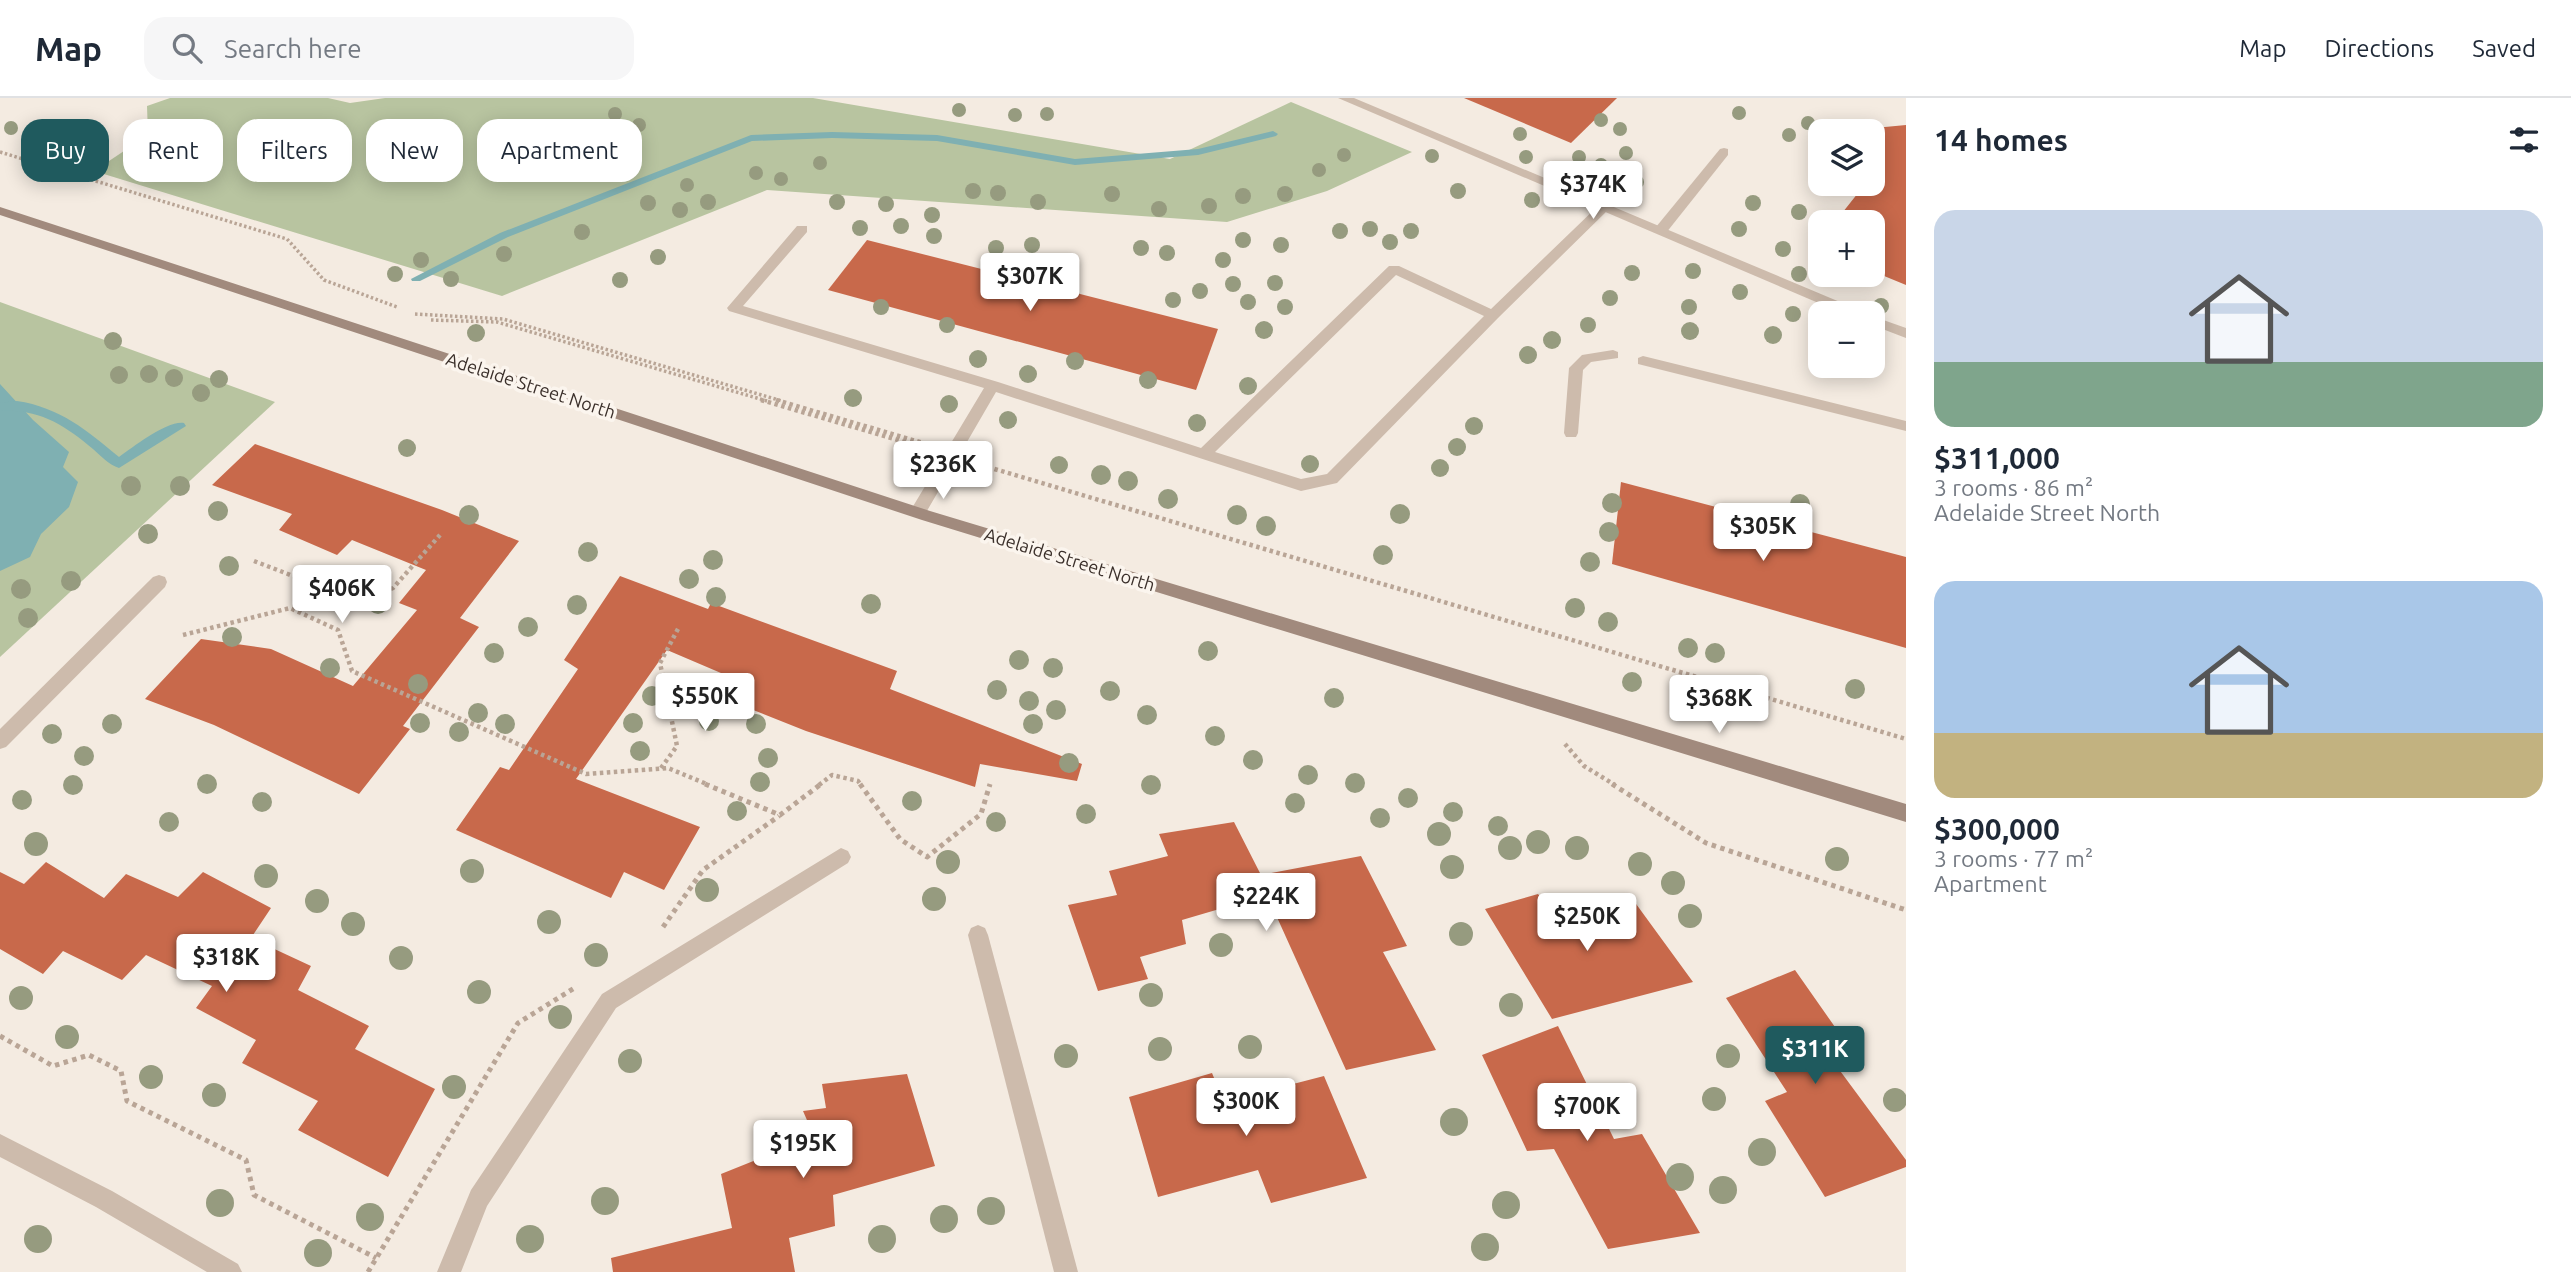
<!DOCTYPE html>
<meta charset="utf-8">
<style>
body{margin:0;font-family:Ubuntu,sans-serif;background:#f6f6f7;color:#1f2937;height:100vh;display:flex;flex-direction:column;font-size:26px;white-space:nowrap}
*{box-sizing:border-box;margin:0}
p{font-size:23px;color:#747a83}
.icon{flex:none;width:38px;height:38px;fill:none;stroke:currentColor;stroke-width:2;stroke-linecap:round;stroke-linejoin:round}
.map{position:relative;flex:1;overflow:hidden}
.side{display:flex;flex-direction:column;background:#fff;width:665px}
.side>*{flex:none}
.guide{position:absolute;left:21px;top:21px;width:665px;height:63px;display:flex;gap:14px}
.buttons{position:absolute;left:1808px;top:21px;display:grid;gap:14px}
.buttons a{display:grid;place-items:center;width:77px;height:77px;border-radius:14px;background:#fff;box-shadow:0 4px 18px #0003;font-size:35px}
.price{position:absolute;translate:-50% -60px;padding:0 16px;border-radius:7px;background:#fff;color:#222;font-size:23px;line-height:46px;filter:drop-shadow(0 2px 4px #0008)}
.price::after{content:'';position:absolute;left:50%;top:42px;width:21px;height:16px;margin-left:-10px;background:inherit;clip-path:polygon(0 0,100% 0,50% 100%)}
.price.current{background:#1f5a5e;color:#fff}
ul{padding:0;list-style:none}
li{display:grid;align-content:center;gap:14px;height:371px;padding:0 28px}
li span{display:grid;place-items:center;height:217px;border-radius:21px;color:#555}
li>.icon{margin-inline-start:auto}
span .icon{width:126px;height:126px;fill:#fffc;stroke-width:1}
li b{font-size:30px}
h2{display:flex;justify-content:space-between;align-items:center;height:84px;padding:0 28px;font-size:30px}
.tag{padding:0 24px;border-radius:21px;background:#fff;box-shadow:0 4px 18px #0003;font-size:24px;line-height:63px}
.tag.current{background:#1f5a5e;color:#fff}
header{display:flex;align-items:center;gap:42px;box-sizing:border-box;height:98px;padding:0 35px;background:#fff;border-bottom:2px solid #e0e1e3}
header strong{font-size:33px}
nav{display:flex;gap:38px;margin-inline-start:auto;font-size:24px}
.search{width:490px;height:63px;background:#f6f6f7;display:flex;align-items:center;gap:18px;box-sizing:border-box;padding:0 24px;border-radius:21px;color:#747a83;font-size:26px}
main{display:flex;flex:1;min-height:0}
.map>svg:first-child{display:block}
</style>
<header>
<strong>Map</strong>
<div class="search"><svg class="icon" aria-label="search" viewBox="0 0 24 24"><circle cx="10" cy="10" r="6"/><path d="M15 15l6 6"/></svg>Search here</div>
<nav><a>Map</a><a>Directions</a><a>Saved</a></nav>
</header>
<main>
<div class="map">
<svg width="1906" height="1174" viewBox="0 0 1906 1174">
<rect width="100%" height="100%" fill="#f4ebe1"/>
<g fill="#b8c4a0">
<path d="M170,0H328L350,5L385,0H813L1170,61L1291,4L1412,54L1327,93L1227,124L767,92L502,198L94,73L148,37L147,8Z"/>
<path d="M0,204L275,304L0,559Z"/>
</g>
<path fill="#7fb0b2" d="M0,286L33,322L69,354L63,369L78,384L69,409L41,436L30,459L0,473Z"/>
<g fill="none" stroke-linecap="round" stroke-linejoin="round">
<g fill="#7fb0b2" fill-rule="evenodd">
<path d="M1273,33L1278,36L1276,38L1198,57L1075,67L937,43L832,40L752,43L508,139L420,183H412L411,181L500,135L751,37L832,34L937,37L1075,61L1198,51Z"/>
<path d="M17,303C59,309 88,333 119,359C133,349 168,322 184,325L186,328L119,370C109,367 101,358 93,351C65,327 38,310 0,313V305Z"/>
</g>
</g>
<g fill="#c8694b">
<path d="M1464,0H1617L1571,45Z"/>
<path d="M1906,27V187L1872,173V124H1835L1858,95L1859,86H1872V33H1864V31Z"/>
<path d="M867,142L1218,231L1196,292L828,192Z"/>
<path d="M255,346L442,412L519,443L460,520L479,529L403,628L410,631L359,696L214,627L145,601L201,541L271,551L353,588L417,512L399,505L426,472L352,442L337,457L279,432L292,416L212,387Z"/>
<path d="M1621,384L1906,459V550L1612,466Z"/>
<path d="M620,478L708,511L711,505L897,573L890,591L1082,666L1077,683L980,666L975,689L806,633L723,600L735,581L667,552L576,681L700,729L664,792L624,774L611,800L456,732L500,669L509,672L578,571L564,562Z"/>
<path d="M1234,724L1261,777L1361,758L1407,848L1383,854L1436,952L1346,972L1267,797L1182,822L1186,846L1140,859L1148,881L1098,893L1068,807L1117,797L1109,773L1168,758L1159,736Z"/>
<path d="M46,764L104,800L126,776L178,799L203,774L271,810L251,840L311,868L298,892L369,928L355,951L435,991L388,1079L298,1032L318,1003L242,965L256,942L196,910L212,888L146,857L122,882L63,853L43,876L0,851V774L24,786Z"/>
<path d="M1538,796L1555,818L1631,799L1693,884L1552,921L1485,811Z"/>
<path d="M1795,872L1856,959L1835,966L1906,1062V1069L1825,1099L1765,1003L1787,994L1726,900Z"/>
<path d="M1558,928L1614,1041L1642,1036L1700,1135L1608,1151L1554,1051L1527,1053L1482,957Z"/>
<path d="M1212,975L1224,1004L1324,978L1367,1080L1271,1105L1258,1072L1158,1099L1129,999Z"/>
<path d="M907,976L935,1068L833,1097L835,1128L789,1140L795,1174H613L611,1160L732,1130L721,1076L771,1056L766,1036L810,1029L803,1013L826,1010L822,986Z"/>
</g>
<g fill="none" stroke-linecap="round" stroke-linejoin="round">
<g stroke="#b9a596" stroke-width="3.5" stroke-dasharray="2.5 2.5" stroke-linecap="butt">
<path d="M0,54L287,141L324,182L397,209"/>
<path d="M415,216L503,221L782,303"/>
<path d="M431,222L497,224L767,303"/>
</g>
<g stroke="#b9a596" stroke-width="4.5" stroke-dasharray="3.5 3.5" stroke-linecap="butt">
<path d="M761,302L922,349"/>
<path d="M776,302L923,345"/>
<path d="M981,367L1906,641"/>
<path d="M254,463L361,504L393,490L440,437"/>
<path d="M183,537L290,510L338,532L352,573L586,676L668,670L709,687"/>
<path d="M1565,646L1584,668L1615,687"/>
<path d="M661,670L677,648L660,565L679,529"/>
<path d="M819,687L832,677L858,683L861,687"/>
</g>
<g stroke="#b9a596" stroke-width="5" stroke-dasharray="4.5 4.5" stroke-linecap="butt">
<path d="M705,686L780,717L821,686"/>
<path d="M860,686L900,741L927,759L981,716L990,686"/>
<path d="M1612,686L1706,745L1906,812"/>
<path d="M663,829L703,772L779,718"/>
<path d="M0,938L53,968L89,957L121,973L127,1003L246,1062L254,1097L376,1160"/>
<path d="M368,1174L518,925L576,889"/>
</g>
<g fill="#cdbbac" fill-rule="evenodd">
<path d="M1604,105L1608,106V112L1498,220L1337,385L1301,393L996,294L924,418H912L910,414L912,410L984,290L729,213L727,210L797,128H807V134L743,208L998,284L1201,350L1389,168H1399L1491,211L1600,106ZM1396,177L1484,218L1327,376L1301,381L1215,354Z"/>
<path d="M1613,252L1618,254V260L1591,264L1583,272L1578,335L1576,339H1566L1564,335L1569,270L1582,257Z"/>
<path d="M1643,258L1906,323V333L1638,266V260Z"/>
<path d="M159,477L165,479L167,484L165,489L6,649L0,651V631L153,479Z"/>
<path d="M841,750L848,753L851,759L848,765L616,910L487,1108L461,1174H437L471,1092L602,896Z"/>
<path d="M978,827L985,830L988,837L1078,1174H1054L968,837L971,830Z"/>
<path d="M0,1036L112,1093L238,1166L242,1174H207L96,1109L0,1059Z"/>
</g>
<path fill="#cdbbac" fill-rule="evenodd" d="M1724,50L1728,51V57L1666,135H1656V129L1720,51Z"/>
<g fill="#cdbbac" fill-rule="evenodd">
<path d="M1338,0H1354L1859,212L1861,215H1842Z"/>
<path d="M1872,218L1906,230V240L1872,227Z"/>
</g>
<path fill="#a18a7d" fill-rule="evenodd" d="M0,109L930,413L1906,706V724L922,422L0,117Z"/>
</g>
<g fill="#969b7f">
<circle cx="959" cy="12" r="7"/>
<circle cx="1739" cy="15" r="7"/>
<circle cx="615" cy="16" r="7"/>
<circle cx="1047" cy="16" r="7"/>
<circle cx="1015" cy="17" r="7"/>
<circle cx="1601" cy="22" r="7"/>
<circle cx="1808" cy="25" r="7"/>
<circle cx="639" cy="27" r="7"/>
<circle cx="11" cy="30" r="7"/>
<circle cx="1620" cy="31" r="7"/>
<circle cx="1520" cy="36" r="7"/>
<circle cx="1789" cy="37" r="7"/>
<circle cx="69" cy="38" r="7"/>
<circle cx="591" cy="38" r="7"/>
<circle cx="560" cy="43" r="7"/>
<circle cx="1626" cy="55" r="7"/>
<circle cx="1344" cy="57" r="7"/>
<circle cx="1432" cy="58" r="7"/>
<circle cx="1526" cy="59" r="7"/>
<circle cx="1579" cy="59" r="7"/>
<circle cx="820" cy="65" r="7"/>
<circle cx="1601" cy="67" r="7"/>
<circle cx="1319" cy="72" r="7"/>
<circle cx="756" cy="75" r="7"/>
<circle cx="781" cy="81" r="7"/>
<circle cx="1637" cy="84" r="7"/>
<circle cx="687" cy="87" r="7"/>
<circle cx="1600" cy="90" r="8"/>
<circle cx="973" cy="93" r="8"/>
<circle cx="1458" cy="93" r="8"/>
<circle cx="998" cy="95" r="8"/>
<circle cx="1112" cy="96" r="8"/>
<circle cx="1285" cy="96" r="8"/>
<circle cx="1243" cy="98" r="8"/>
<circle cx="1532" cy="102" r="8"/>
<circle cx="708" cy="104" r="8"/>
<circle cx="837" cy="104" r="8"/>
<circle cx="1038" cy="104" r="8"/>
<circle cx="648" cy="105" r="8"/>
<circle cx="1753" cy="105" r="8"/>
<circle cx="886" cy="106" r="8"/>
<circle cx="1209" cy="108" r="8"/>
<circle cx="1159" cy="111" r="8"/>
<circle cx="680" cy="112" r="8"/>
<circle cx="1799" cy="114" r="8"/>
<circle cx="932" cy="117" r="8"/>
<circle cx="901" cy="128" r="8"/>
<circle cx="860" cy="130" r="8"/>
<circle cx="1370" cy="131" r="8"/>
<circle cx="1739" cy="131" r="8"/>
<circle cx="1340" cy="133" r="8"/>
<circle cx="1411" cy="133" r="8"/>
<circle cx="582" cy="134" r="8"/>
<circle cx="934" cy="138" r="8"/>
<circle cx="1243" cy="142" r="8"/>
<circle cx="1390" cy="144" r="8"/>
<circle cx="1032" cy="147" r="8"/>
<circle cx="1281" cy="147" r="8"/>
<circle cx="996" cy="150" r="8"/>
<circle cx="1141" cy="150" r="8"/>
<circle cx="1783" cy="151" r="8"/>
<circle cx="1167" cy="155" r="8"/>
<circle cx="504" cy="156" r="8"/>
<circle cx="658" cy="159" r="8"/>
<circle cx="421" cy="162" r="8"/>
<circle cx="1223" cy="162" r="8"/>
<circle cx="1693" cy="173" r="8"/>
<circle cx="1632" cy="175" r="8"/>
<circle cx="395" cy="176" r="8"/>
<circle cx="1799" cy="176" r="8"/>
<circle cx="451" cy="181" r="8"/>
<circle cx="620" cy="182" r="8"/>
<circle cx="1275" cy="185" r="8"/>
<circle cx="1233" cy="186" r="8"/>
<circle cx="1200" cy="193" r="8"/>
<circle cx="1740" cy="194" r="8"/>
<circle cx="1610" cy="200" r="8"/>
<circle cx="1173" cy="202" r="8"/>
<circle cx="1248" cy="204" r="8"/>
<circle cx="1881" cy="208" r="8"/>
<circle cx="881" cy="209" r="8"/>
<circle cx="1285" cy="209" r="8"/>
<circle cx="1689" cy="209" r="8"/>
<circle cx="1793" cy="216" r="8"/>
<circle cx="947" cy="227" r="8"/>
<circle cx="1588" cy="227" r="8"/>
<circle cx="1264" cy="232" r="9"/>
<circle cx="1690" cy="233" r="9"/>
<circle cx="476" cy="235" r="9"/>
<circle cx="1773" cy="237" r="9"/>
<circle cx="1552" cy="242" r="9"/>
<circle cx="113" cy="243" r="9"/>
<circle cx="1528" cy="257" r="9"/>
<circle cx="978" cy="261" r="9"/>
<circle cx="1075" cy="263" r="9"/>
<circle cx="149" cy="276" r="9"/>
<circle cx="1028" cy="276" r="9"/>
<circle cx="119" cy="277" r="9"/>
<circle cx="174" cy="280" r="9"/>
<circle cx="219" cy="281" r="9"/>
<circle cx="1148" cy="282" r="9"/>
<circle cx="1248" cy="288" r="9"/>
<circle cx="201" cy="295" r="9"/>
<circle cx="853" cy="300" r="9"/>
<circle cx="949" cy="306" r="9"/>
<circle cx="1008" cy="322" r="9"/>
<circle cx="1197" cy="325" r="9"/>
<circle cx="1474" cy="328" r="9"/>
<circle cx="1457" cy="349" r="9"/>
<circle cx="407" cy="350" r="9"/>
<circle cx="1310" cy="366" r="9"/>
<circle cx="1059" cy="367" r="9"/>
<circle cx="1440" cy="370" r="9"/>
<circle cx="1101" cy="377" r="10"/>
<circle cx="1128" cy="383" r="10"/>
<circle cx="131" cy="388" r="10"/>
<circle cx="180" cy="388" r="10"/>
<circle cx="1168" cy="401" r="10"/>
<circle cx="1612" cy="405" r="10"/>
<circle cx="1800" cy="406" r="10"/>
<circle cx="218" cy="413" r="10"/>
<circle cx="1400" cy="416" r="10"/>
<circle cx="469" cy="417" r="10"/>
<circle cx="1237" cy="417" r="10"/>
<circle cx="1266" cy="428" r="10"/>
<circle cx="1609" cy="434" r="10"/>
<circle cx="148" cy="436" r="10"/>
<circle cx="588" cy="454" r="10"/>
<circle cx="1383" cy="457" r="10"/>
<circle cx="713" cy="462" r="10"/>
<circle cx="1590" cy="464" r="10"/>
<circle cx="229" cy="468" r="10"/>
<circle cx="689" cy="481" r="10"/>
<circle cx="71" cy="483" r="10"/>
<circle cx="21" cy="491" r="10"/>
<circle cx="716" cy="499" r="10"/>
<circle cx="378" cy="506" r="10"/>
<circle cx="871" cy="506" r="10"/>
<circle cx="577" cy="507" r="10"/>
<circle cx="1575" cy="510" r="10"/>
<circle cx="28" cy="520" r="10"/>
<circle cx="1608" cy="524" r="10"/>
<circle cx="528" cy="529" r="10"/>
<circle cx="232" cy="539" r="10"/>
<circle cx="1688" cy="550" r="10"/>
<circle cx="1208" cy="553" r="10"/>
<circle cx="494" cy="555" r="10"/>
<circle cx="1715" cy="555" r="10"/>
<circle cx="1019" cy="562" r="10"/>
<circle cx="330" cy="570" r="10"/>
<circle cx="1053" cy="570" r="10"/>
<circle cx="1632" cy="584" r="10"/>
<circle cx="418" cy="586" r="10"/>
<circle cx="1855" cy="591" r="10"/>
<circle cx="997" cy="592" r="10"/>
<circle cx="1110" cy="593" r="10"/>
<circle cx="652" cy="598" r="10"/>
<circle cx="1334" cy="600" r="10"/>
<circle cx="1029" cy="603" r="10"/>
<circle cx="1056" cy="612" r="10"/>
<circle cx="478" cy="615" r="10"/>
<circle cx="1147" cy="617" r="10"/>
<circle cx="709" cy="623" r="10"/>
<circle cx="420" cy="625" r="10"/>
<circle cx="633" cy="625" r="10"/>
<circle cx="112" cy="626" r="10"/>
<circle cx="505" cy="626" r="10"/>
<circle cx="756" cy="626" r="10"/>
<circle cx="1033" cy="626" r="10"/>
<circle cx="459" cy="634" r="10"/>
<circle cx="52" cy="636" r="10"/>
<circle cx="1215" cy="638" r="10"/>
<circle cx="640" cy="653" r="10"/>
<circle cx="84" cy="658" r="10"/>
<circle cx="768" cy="660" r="10"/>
<circle cx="1253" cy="662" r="10"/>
<circle cx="1069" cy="665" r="10"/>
<circle cx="1308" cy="677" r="10"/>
<circle cx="760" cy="684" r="10"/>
<circle cx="1355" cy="685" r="10"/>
<circle cx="207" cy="686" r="10"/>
<circle cx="73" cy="687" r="10"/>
<circle cx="1151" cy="687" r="10"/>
<circle cx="1408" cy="700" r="10"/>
<circle cx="22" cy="702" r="10"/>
<circle cx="912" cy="703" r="10"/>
<circle cx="262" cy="704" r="10"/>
<circle cx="1295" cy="705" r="10"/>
<circle cx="737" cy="713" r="10"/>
<circle cx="1453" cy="714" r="10"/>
<circle cx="1086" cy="716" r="10"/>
<circle cx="1380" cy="720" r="10"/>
<circle cx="169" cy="724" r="10"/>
<circle cx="996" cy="724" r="10"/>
<circle cx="1498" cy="728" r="10"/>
<circle cx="1439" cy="736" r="12"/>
<circle cx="1538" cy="744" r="12"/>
<circle cx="36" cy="746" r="12"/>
<circle cx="1510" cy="750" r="12"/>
<circle cx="1577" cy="750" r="12"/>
<circle cx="1837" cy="761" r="12"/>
<circle cx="948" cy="764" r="12"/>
<circle cx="1640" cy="766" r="12"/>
<circle cx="1452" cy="769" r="12"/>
<circle cx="472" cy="773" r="12"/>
<circle cx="266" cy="778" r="12"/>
<circle cx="1673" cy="785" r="12"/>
<circle cx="707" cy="792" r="12"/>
<circle cx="934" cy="801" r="12"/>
<circle cx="317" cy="803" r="12"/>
<circle cx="1690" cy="818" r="12"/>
<circle cx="549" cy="824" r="12"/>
<circle cx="353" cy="826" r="12"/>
<circle cx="1461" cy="836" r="12"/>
<circle cx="1221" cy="847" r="12"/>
<circle cx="596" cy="857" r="12"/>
<circle cx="401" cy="860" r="12"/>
<circle cx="479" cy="894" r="12"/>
<circle cx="1151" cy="897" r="12"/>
<circle cx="21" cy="900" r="12"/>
<circle cx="1511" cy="907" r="12"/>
<circle cx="560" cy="919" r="12"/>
<circle cx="67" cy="939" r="12"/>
<circle cx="1250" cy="949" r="12"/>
<circle cx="1160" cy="951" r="12"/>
<circle cx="1066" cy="958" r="12"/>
<circle cx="1728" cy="958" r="12"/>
<circle cx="630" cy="963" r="12"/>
<circle cx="151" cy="979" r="12"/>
<circle cx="454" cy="989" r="12"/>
<circle cx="214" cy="997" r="12"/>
<circle cx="1714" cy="1001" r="12"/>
<circle cx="1895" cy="1002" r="12"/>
<circle cx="1454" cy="1024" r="14"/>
<circle cx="1762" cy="1054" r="14"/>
<circle cx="1680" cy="1079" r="14"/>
<circle cx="1723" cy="1092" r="14"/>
<circle cx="605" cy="1103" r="14"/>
<circle cx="220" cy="1105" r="14"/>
<circle cx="1506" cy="1107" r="14"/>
<circle cx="991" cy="1113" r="14"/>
<circle cx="370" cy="1119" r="14"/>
<circle cx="944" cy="1121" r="14"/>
<circle cx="38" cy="1141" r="14"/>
<circle cx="530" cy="1141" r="14"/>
<circle cx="882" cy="1141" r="14"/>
<circle cx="1485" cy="1149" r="14"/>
<circle cx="318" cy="1155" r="14"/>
</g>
<g text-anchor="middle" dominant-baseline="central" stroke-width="7" stroke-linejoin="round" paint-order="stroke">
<g font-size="18" fill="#3b302b" stroke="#fbf5ee">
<text transform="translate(531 287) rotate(18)">Adelaide Street North</text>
<text transform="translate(1070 461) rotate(17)">Adelaide Street North</text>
</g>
</g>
</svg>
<div class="buttons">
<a><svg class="icon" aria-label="layers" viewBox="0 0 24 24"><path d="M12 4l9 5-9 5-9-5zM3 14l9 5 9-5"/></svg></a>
<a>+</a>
<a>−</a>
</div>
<b class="price" style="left:1593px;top:123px">$374K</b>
<b class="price" style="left:1030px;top:215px">$307K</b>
<b class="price" style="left:943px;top:403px">$236K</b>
<b class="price" style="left:1763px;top:465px">$305K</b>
<b class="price" style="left:342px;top:527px">$406K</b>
<b class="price" style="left:705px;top:635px">$550K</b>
<b class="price" style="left:1719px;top:637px">$368K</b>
<b class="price" style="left:1266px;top:835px">$224K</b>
<b class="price" style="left:1587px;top:855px">$250K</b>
<b class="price" style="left:226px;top:896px">$318K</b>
<b class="price current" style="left:1815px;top:988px">$311K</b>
<b class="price" style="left:1246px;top:1040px">$300K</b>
<b class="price" style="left:1587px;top:1045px">$700K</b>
<b class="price" style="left:803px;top:1082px">$195K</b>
<div class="guide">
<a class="tag current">Buy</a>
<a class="tag">Rent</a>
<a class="tag">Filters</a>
<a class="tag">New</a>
<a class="tag">Apartment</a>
</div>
</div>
<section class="side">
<h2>14 homes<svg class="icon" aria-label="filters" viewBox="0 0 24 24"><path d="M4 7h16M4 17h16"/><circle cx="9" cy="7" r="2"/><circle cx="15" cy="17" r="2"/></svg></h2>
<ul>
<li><span style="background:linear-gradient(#c9d6e8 70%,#7fa58c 0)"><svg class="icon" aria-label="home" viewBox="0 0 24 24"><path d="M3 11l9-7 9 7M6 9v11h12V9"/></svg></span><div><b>$311,000</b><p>3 rooms · 86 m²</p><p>Adelaide Street North</p></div></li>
<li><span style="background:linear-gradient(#a9c7e8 70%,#c2b280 0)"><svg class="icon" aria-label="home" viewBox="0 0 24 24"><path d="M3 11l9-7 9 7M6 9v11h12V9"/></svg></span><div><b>$300,000</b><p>3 rooms · 77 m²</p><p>Apartment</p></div></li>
</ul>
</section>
</main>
